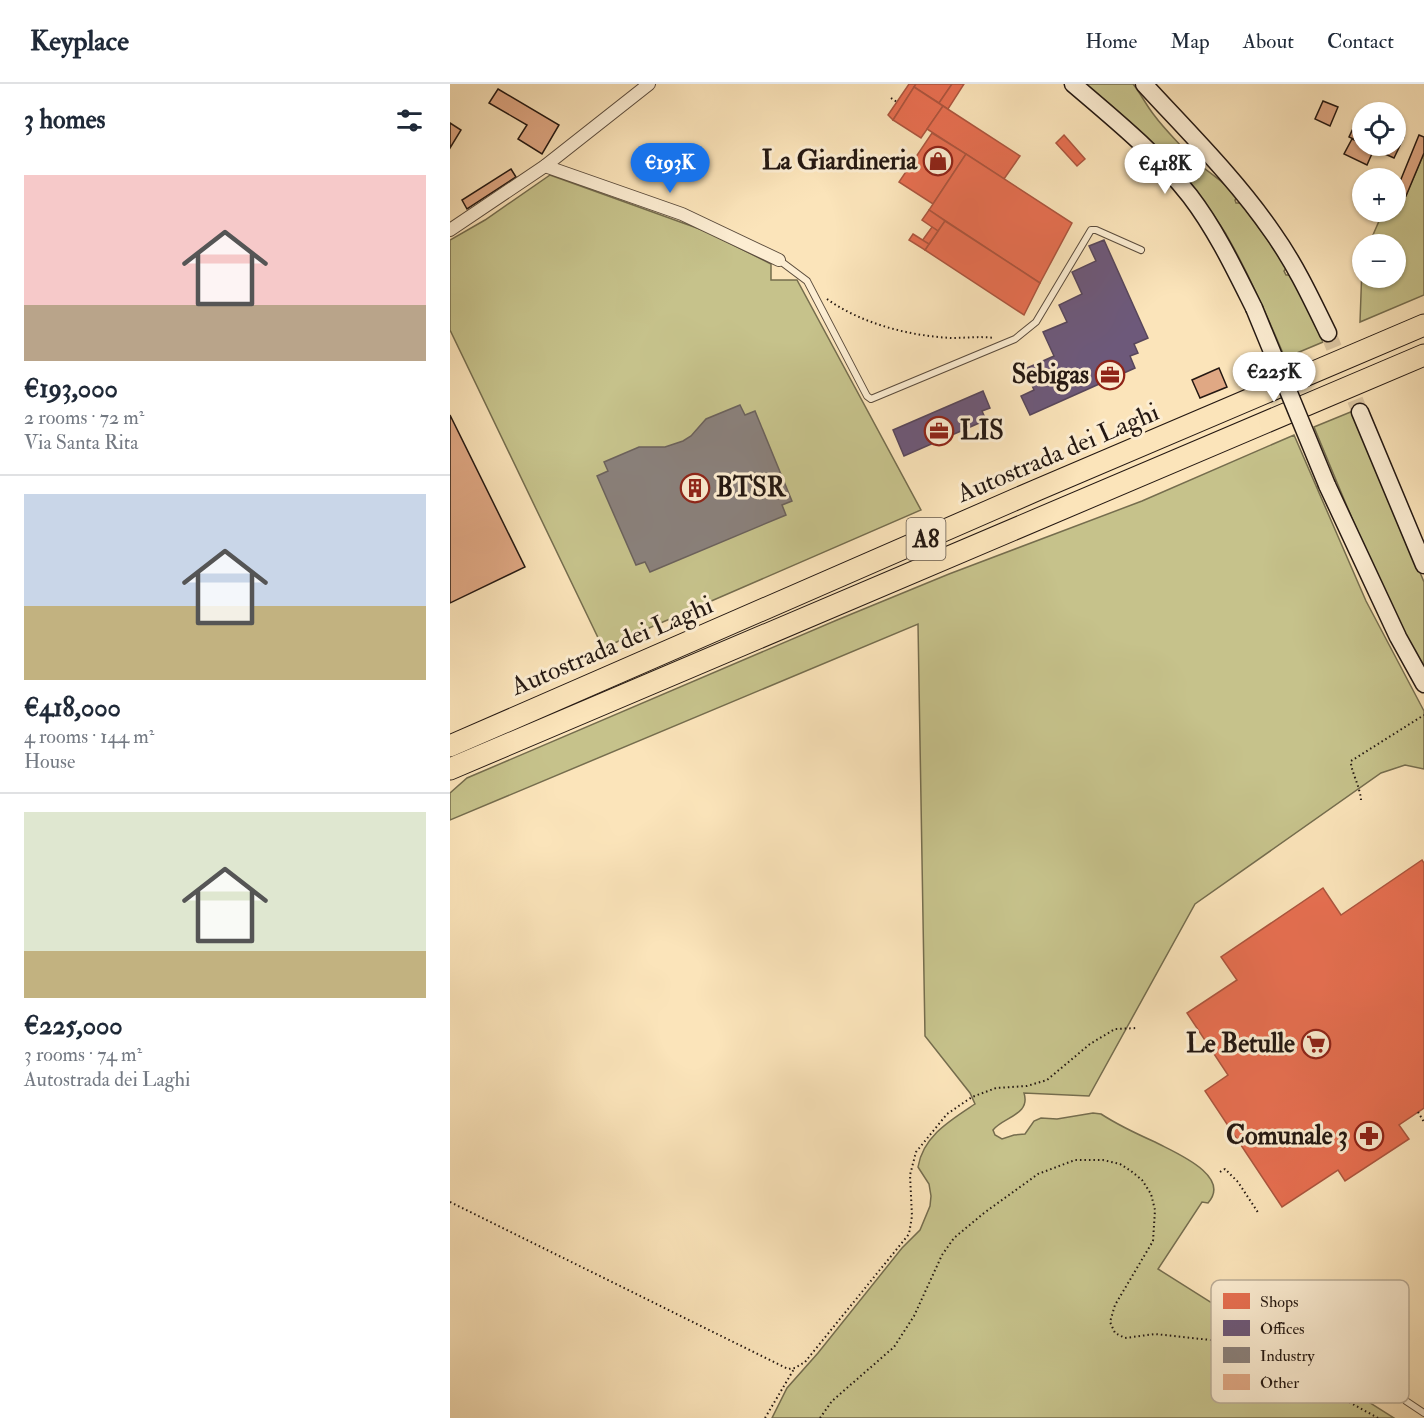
<!DOCTYPE html>
<meta charset="utf-8">
<style>
body{margin:0;font-family:"IM FELL Double Pica",serif;background:#f6f6f7;color:#1f2937;height:100vh;display:flex;flex-direction:column;font-size:22px;white-space:nowrap}
*{box-sizing:border-box;margin:0}
p{font-size:20px;color:#747a83}
.icon{flex:none;width:33px;height:33px;fill:none;stroke:currentColor;stroke-width:2;stroke-linecap:round;stroke-linejoin:round}
.map{position:relative;flex:1;overflow:hidden}
.sheet{display:flex;flex-direction:column;background:#fff;width:450px}
.sheet>*{flex:none}
.controls{position:absolute;left:902px;top:18px;display:grid;gap:12px}
.controls a{display:grid;place-items:center;width:54px;height:54px;border-radius:50%;background:#fff;box-shadow:0 2px 4px #0004;font-size:30px}
.price{position:absolute;translate:-50% -51px;padding:0 14px;border-radius:21px;background:#fff;color:#222;font-size:20px;line-height:39px;filter:drop-shadow(0 2px 3px #0008)}
.price::after{content:'';position:absolute;left:50%;top:36px;width:18px;height:14px;margin-left:-9px;background:inherit;clip-path:polygon(0 0,100% 0,50% 100%)}
.price.current{background:#1a73e8;color:#fff}
ul{padding:0;list-style:none}
li{display:grid;align-content:center;gap:12px;height:318px;padding:0 24px}
li+li{border-top:2px solid #e0e1e3}
li span{display:grid;place-items:center;height:186px;border-radius:0px;color:#555}
li>.icon{margin-inline-start:auto}
span .icon{width:108px;height:108px;fill:#fffc;stroke-width:1}
li b{font-size:26px}
h2{display:flex;justify-content:space-between;align-items:center;height:72px;padding:0 24px;font-size:26px}
header{display:flex;align-items:center;gap:36px;box-sizing:border-box;height:84px;padding:0 30px;background:#fff;border-bottom:2px solid #e0e1e3}
header strong{font-size:28px}
nav{display:flex;gap:33px;margin-inline-start:auto;font-size:21px}
main{display:flex;flex:1;min-height:0}
.map>svg:first-child{display:block}
</style>
<header>
<strong>Keyplace</strong>
<nav><a>Home</a><a>Map</a><a>About</a><a>Contact</a></nav>
</header>
<main>
<section class="sheet">
<h2>3 homes<svg class="icon" aria-label="filters" viewBox="0 0 24 24"><path d="M4 7h16M4 17h16"/><circle cx="9" cy="7" r="2"/><circle cx="15" cy="17" r="2"/></svg></h2>
<ul>
<li><span style="background:linear-gradient(#f6c9c9 70%,#b9a48a 0)"><svg class="icon" aria-label="home" viewBox="0 0 24 24"><path d="M3 11l9-7 9 7M6 9v11h12V9"/></svg></span><div><b>€193,000</b><p>2 rooms · 72 m²</p><p>Via Santa Rita</p></div></li>
<li><span style="background:linear-gradient(#c9d6e8 60%,#c2b280 0)"><svg class="icon" aria-label="home" viewBox="0 0 24 24"><path d="M3 11l9-7 9 7M6 9v11h12V9"/></svg></span><div><b>€418,000</b><p>4 rooms · 144 m²</p><p>House</p></div></li>
<li><span style="background:linear-gradient(#dfe7d0 75%,#c2b280 0)"><svg class="icon" aria-label="home" viewBox="0 0 24 24"><path d="M3 11l9-7 9 7M6 9v11h12V9"/></svg></span><div><b>€225,000</b><p>3 rooms · 74 m²</p><p>Autostrada dei Laghi</p></div></li>
</ul>
</section>
<div class="map">
<svg width="974" height="1334" viewBox="0 0 974 1334">
<rect width="100%" height="100%" fill="#fbe4ba"/>
<filter id="stains"><feTurbulence type="fractalNoise" baseFrequency=".00333" numOctaves="4"/><feColorMatrix values="0 0 0 0 .2 0 0 0 0 .09 0 0 0 0 .02 0 0 0 .5 -.17"/></filter>
<radialGradient id="worn" r=".72"><stop offset=".6" stop-color="#630" stop-opacity="0"/><stop offset="1" stop-color="#630" stop-opacity=".3"/></radialGradient>
<g fill="#c6c28b" stroke="#756d4e" stroke-width="1.5">
<path d="M635,0H683C691,10 696,21 704,31C715,46 729,59 741,73C756,88 774,96 787,113L785,116L786,119H791L837,183L834,187L836,191H841L873,258L835,274C817,232 799,190 776,150C740,92 688,42 635,0Z"/>
<path d="M974,69V211L910,238L912,183V194H945V160H919L933,128H945V107L956,111Z"/>
<path d="M100,91L258,148L321,180V196H347L471,426L153,564L0,246V156L35,136Z"/>
<path d="M903,327L974,498V585C931,508 898,425 864,343Z"/>
<path d="M844,351L916,517L974,627V685L955,681L931,689L745,820L639,1012L574,1009C581,1031 553,1033 543,1046L545,1051L552,1055L564,1051L575,1050L584,1037L591,1034L607,1035L643,1029L651,1030C668,1041 687,1050 705,1058C721,1067 783,1091 758,1119L752,1118L708,1185L944,1334H322L337,1304L368,1269L452,1164L470,1146L480,1122L481,1112L479,1100L468,1083C473,1052 501,1036 525,1020L520,1009L475,952L468,540L0,736V709L17,694L387,536L499,490L692,417Z"/>
</g>
<g fill="#e76f51" stroke="#ac553e" stroke-width="1.5">
<path d="M459,0H466L443,36L438,31Z"/>
<path d="M466,0H502L489,19L464,3Z"/>
<path d="M502,0H514L498,25L489,19Z"/>
<path d="M464,3L493,22L471,54L443,36Z"/>
<path d="M493,22L570,72L554,95L477,45Z"/>
<path d="M482,49L516,70L483,120L449,98Z"/>
<path d="M614,51L635,75L627,82L606,59Z"/>
<path d="M516,70L622,139L590,199L479,126Z"/>
<path d="M479,126L495,137L488,147L472,136Z"/>
<path d="M495,137L590,199L574,231L475,166Z"/>
<path d="M482,143L488,147L479,160L472,157Z"/>
<path d="M463,150L479,160L475,166L459,156Z"/>
<path d="M972,776L974,779V1024L949,1041L959,1055L895,1097L888,1086L832,1123L755,1007L778,991L737,929L787,896L771,873L873,804L891,831Z"/>
</g>
<g fill="#6d597a" stroke="#57465b" stroke-width="1.5">
<path d="M654,156L698,254L684,260L688,269L680,272L685,284L580,331L571,312L584,306L575,285L604,272L593,248L617,238L609,221L632,210L622,188L646,177L639,162Z"/>
<path d="M533,307L540,324L532,327L536,336L454,372L443,346Z"/>
</g>
<path fill="#8a817c" stroke="#6b625c" stroke-width="1.5" d="M290,321L295,331L305,327L342,417L332,421L336,431L200,488L195,478L186,481L147,392L158,387L154,378L189,363H215L233,357L241,352L256,335Z"/>
<g fill="#e0a884" stroke="#241812" stroke-width="1.5">
<path d="M48,5L109,41L92,70L68,55L77,41L39,19Z"/>
<path d="M873,17L888,23L880,42L865,35Z"/>
<path d="M909,32L912,34V59L899,53Z"/>
<path d="M0,39L11,46L0,64Z"/>
<path d="M945,49L954,53L944,74L917,62H945Z"/>
<path d="M969,51L974,53V69L956,112L945,107V100H949Z"/>
<path d="M902,55L912,59V62L924,65L917,81L894,70Z"/>
<path d="M61,85L66,93L17,125L12,116Z"/>
<path d="M769,284L777,303L750,314L742,296Z"/>
<path d="M0,331L75,483L0,519Z"/>
</g>
<g fill="none" stroke-linecap="round" stroke-linejoin="round">
<path stroke="#dbc5a1" stroke-width="16" stroke-dasharray="16 8" stroke-linecap="butt" d="M878,249L910,328"/>
<g stroke="#5a4b3c" stroke-width="8">
<g id="lane">
<path d="M329,176L357,197L417,312L421,315L565,255L586,238L641,146H646L691,166"/>
<circle cx="930" cy="1278" r="25"/>
<path d="M946,1298L956,1317L974,1329"/>
</g>
</g>
<g stroke="#5a4b3c" stroke-width="14">
<g id="street">
<path d="M95,82L232,130L329,176"/>
<path d="M0,146L95,82L199,0"/>
</g>
</g>
<g stroke="#241812" stroke-width="19">
<g id="secondary">
<path d="M623,0C664,35 706,69 740,112C766,146 785,186 804,224"/>
<path d="M694,0C738,48 786,95 823,149C845,180 861,214 878,249"/>
<path d="M910,328L974,481"/>
<path d="M877,401L948,553L974,600"/>
</g>
</g>
<g stroke="#241812" stroke-width="23">
<g id="highway">
<path d="M0,662L587,406L974,241"/>
<path d="M0,685L974,271"/>
</g>
</g>
<g stroke="#241812" stroke-width="2" stroke-dasharray="1.5 3" stroke-linecap="butt">
<path d="M441,14L447,18"/>
<path d="M377,215C412,240 460,252 502,254C516,254 530,252 544,254"/>
<path d="M911,716C910,702 900,685 901,677L974,631"/>
<path d="M968,1028L974,1038"/>
<path d="M770,1088L775,1085L788,1098L809,1130"/>
<path d="M0,1118L338,1285L345,1284L355,1278L459,1150L462,1132L460,1091L466,1068L497,1030L522,1013L546,1004L577,1002L597,996L640,960L665,945L688,944"/>
<path d="M315,1334L344,1285"/>
<path d="M370,1334L382,1317L444,1263L464,1232L492,1171L504,1154L534,1129L588,1090L625,1076H653L670,1080L681,1087L692,1096L701,1110L705,1126L703,1157L665,1221L660,1238L665,1249L675,1254L705,1250L770,1257L840,1291L879,1307L928,1334"/>
</g>
<use href="#lane" stroke="#fcedd2" stroke-width="6"/>
<use href="#street" stroke="#fcedd2" stroke-width="12"/>
<use href="#secondary" stroke="#fcedd2" stroke-width="16"/>
<use href="#highway" stroke="#fbe4ba" stroke-width="21"/>
<g stroke="#241812" stroke-width="19" stroke-linecap="butt">
<path id="secondary-bridge" d="M804,224L877,401"/>
</g>
<use href="#secondary-bridge" stroke="#fcedd2" stroke-width="16"/>
</g>
<defs>
<g id="shop-ring" transform="scale(1.5)"><circle r="9.5" fill="#fcedd2" stroke="#8f2418" stroke-width="1.5"/><path d="M-5-2.5h2.3a2.7 3.5 0 0 1 5.4 0H5L5.5 6h-11ZM-1.5-2.5h3a1.5 2.3 0 0 0-3 0Z" fill="#8f2418"/></g>
<g id="office-ring" transform="scale(1.5)"><circle r="9.5" fill="#fcedd2" stroke="#8f2418" stroke-width="1.5"/><path d="M-6-3h4V-5.5h4V-3h4V5H-6ZM-1-4.5V-3h2v-1.5ZM-6 0V1H6V0Z" fill="#8f2418"/></g>
<g id="building-ring" transform="scale(1.5)"><circle r="9.5" fill="#fcedd2" stroke="#8f2418" stroke-width="1.5"/><path d="M-4-6H4V6H1V3H-1V6H-4ZM-2.5-4.3h1.7v1.8h-1.7ZM.8-4.3h1.7v1.8H.8ZM-2.5-1h1.7V.8h-1.7ZM.8-1h1.7V.8H.8Z" fill="#8f2418"/></g>
<g id="supermarket-ring" transform="scale(1.5)"><circle r="9.5" fill="#fcedd2" stroke="#8f2418" stroke-width="1.5"/><path d="M-6-5.5h2.5l.6 2H6L4.5 2H-2.5L-4.4-4H-6ZM-1.5 3.2a1.3 1.3 0 1 0 .1 0ZM3 3.2a1.3 1.3 0 1 0 .1 0Z" fill="#8f2418"/></g>
<g id="pharmacy-ring" transform="scale(1.5)"><circle r="9.5" fill="#fcedd2" stroke="#8f2418" stroke-width="1.5"/><path d="M-2-6h4v4h4v4h-4v4h-4v-4h-4v-4h4Z" fill="#8f2418"/></g>
</defs>
<g fill-rule="evenodd">
<use href="#shop-ring" x="488" y="77"/>
<use href="#office-ring" x="660" y="291"/>
<use href="#office-ring" x="489" y="347"/>
<use href="#building-ring" x="245" y="404"/>
<use href="#supermarket-ring" x="866" y="960"/>
<use href="#pharmacy-ring" x="919" y="1052"/>
</g>
<g text-anchor="middle" dominant-baseline="central" stroke-width="6" stroke-linejoin="round" paint-order="stroke">
<rect fill="#fcedd2" stroke="#65584c" stroke-width="1.5" x="456.5" y="434" width="39" height="42" rx="4.5"/>
<g font-size="24" font-weight="bold" fill="#241812">
<text x="476" y="455">A8</text>
</g>
<g font-size="26" font-weight="bold" fill="#241812" stroke="#fcedd2" text-anchor="end">
<text x="467" y="77">La Giardineria</text>
<text x="639" y="291">Sebigas</text>
<text x="510" y="347" text-anchor="start">LIS</text>
<text x="266" y="404" text-anchor="start">BTSR</text>
<text x="845" y="960">Le Betulle</text>
<text x="898" y="1052">Comunale 3</text>
</g>
<g font-size="26" fill="#241812" stroke="#fcedd2">
<text transform="translate(608 369) rotate(-23)">Autostrada dei Laghi</text>
<text transform="translate(162 562) rotate(-23)">Autostrada dei Laghi</text>
</g>
</g>
<rect x="761" y="1196" width="198" height="123" rx="9" fill="#fcedd2" stroke="#bbad98" stroke-width="1.5"/>
<rect x="773" y="1209" width="27" height="16" fill="#e76f51"/>
<rect x="773" y="1236" width="27" height="16" fill="#6d597a"/>
<rect x="773" y="1263" width="27" height="16" fill="#8a817c"/>
<rect x="773" y="1290" width="27" height="16" fill="#e0a884"/>
<g font-size="16" fill="#241812">
<text x="810" y="1223">Shops</text>
<text x="810" y="1250">Offices</text>
<text x="810" y="1277">Industry</text>
<text x="810" y="1304">Other</text>
</g>
<rect width="100%" height="100%" filter="url(#stains)"/>
<rect width="100%" height="100%" fill="url(#worn)"/>
</svg>
<div class="controls">
<a><svg class="icon" aria-label="locate" viewBox="0 0 24 24"><circle cx="12" cy="12" r="6"/><path d="M12 2v4M12 18v4M2 12h4M18 12h4"/></svg></a>
<a>+</a>
<a>−</a>
</div>
<b class="price current" style="left:220px;top:110px">€193K</b>
<b class="price" style="left:715px;top:111px">€418K</b>
<b class="price" style="left:824px;top:319px">€225K</b>
</div>
</main>
